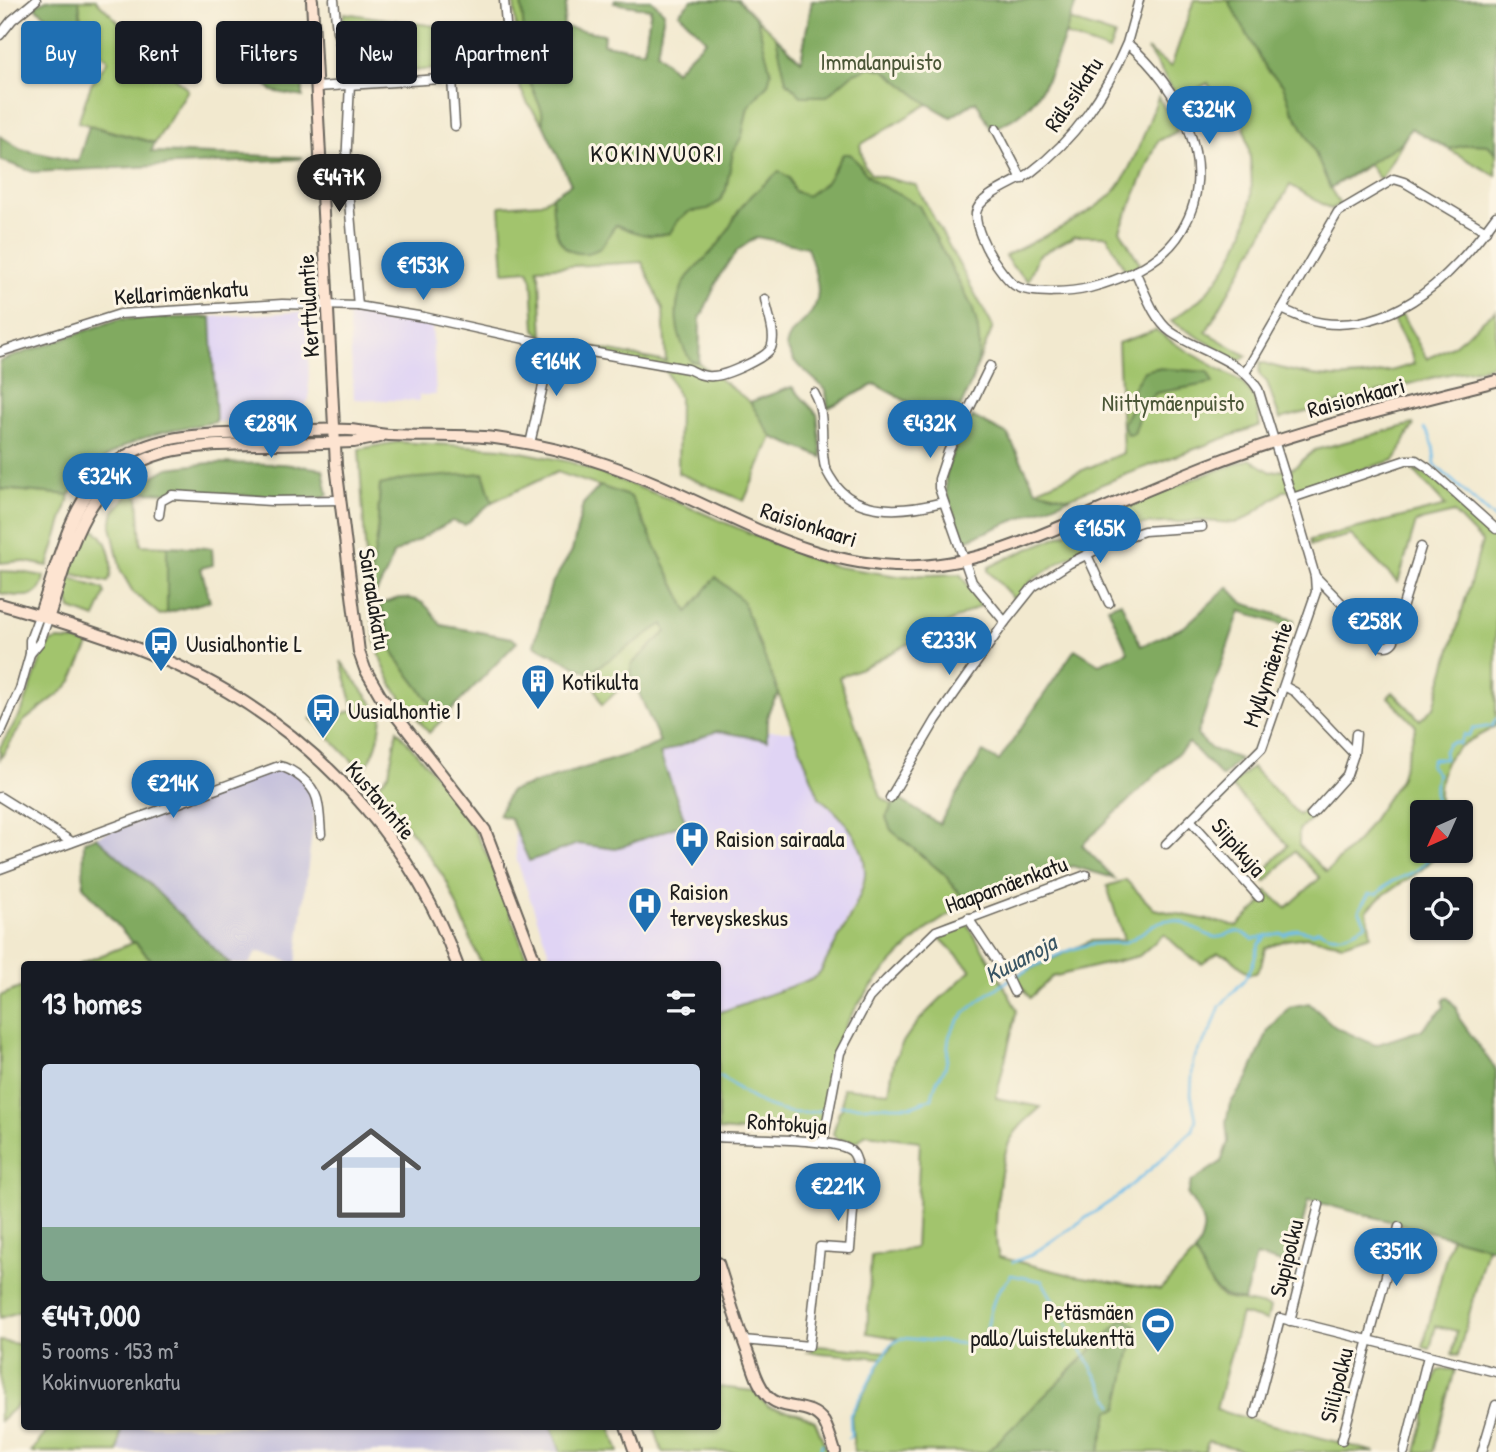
<!DOCTYPE html>
<meta charset="utf-8">
<style>
body{margin:0;font-family:"Patrick Hand",sans-serif;background:#242831;color:#f1f3f6;height:100vh;display:flex;flex-direction:column;font-size:26px;white-space:nowrap}
*{box-sizing:border-box;margin:0}
p{font-size:23px;color:#9ea1a6}
.icon{flex:none;width:38px;height:38px;fill:none;stroke:currentColor;stroke-width:2;stroke-linecap:round;stroke-linejoin:round}
.map{position:relative;flex:1;overflow:hidden}
.side{position:absolute;left:21px;top:961px;width:700px;height:469px;display:flex;flex-direction:column;background:#171b24;border-radius:7px;box-shadow:0 2px 5px #0004}
.side>*{flex:none}
.top-card{position:absolute;left:21px;top:21px;width:700px;height:63px;display:flex;gap:14px}
.needle{width:46px;rotate:225deg}
.buttons{position:absolute;left:1410px;top:800px;display:grid;gap:14px}
.buttons a{display:grid;place-items:center;width:63px;height:63px;border-radius:7px;background:#171b24;box-shadow:0 2px 5px #0004;font-size:35px}
.price{position:absolute;translate:-50% -60px;padding:0 16px;border-radius:24px;background:#1f6fb2;color:#fff;font-size:23px;line-height:46px;filter:drop-shadow(0 2px 4px #0008)}
.price::after{content:'';position:absolute;left:50%;top:42px;width:21px;height:16px;margin-left:-10px;background:inherit;clip-path:polygon(0 0,100% 0,50% 100%)}
.price.active{background:#222;color:#fff}
ul{padding:0;list-style:none}
li{display:grid;align-content:center;gap:14px;height:371px;padding:0 21px}
li+li{border-top:2px solid #363941}
li span{display:grid;place-items:center;height:217px;border-radius:7px;color:#555}
li>.icon{margin-inline-start:auto}
span .icon{width:126px;height:126px;fill:#fffc;stroke-width:1}
li b{font-size:30px}
h2{display:flex;justify-content:space-between;align-items:center;height:84px;padding:0 21px;font-size:30px}
.pill{padding:0 24px;border-radius:7px;background:#171b24;box-shadow:0 2px 5px #0004;font-size:24px;line-height:63px}
.pill.active{background:#1f6fb2;color:#fff}
.map>svg:first-child{display:block}
</style>
<div class="map">
<svg width="1496" height="1452" viewBox="0 0 1496 1452">
<rect width="100%" height="100%" fill="#fcf5e5"/>
<filter id="ink" filterUnits="userSpaceOnUse"><feTurbulence type="fractalNoise" baseFrequency=".0143" numOctaves="2"/><feDisplacementMap in="SourceGraphic" scale="14" xChannelSelector="R" yChannelSelector="G"/><feConvolveMatrix kernelMatrix="1 2 1 2 8 2 1 2 1" color-interpolation-filters="sRGB"/></filter>
<filter id="wash" filterUnits="userSpaceOnUse"><feTurbulence type="fractalNoise" baseFrequency=".00686" numOctaves="4" result="noise"/><feDisplacementMap in="SourceGraphic" scale="28" xChannelSelector="R" yChannelSelector="G"/><feGaussianBlur stdDeviation="1.57" result="paint"/><feColorMatrix in="noise" values="0 0 0 0 0 0 0 0 0 0 0 0 0 0 0 0 0 1.4 0 .05"/><feComposite in="paint" operator="in"/></filter>
<g filter="url(#wash)">
<rect width="100%" height="100%" fill="#f2e9cf"/>
<g fill="#e0d4f4">
<path d="M348,309L432,325L436,395H419V401L354,399Z"/>
<path d="M299,312L308,320L309,399L299,414L286,419L216,422L211,317Z"/>
<path d="M717,731H795L819,797L848,826L862,852L865,874L858,897L821,971L814,978L718,1013V964H553L517,861L510,791L646,749L661,742Z"/>
</g>
<g fill="#c4c0db">
<path d="M292,764L317,790L296,964L260,952L256,953L249,964H155L135,942L133,943L83,886L84,841Z"/>
<path d="M121,1426H551L561,1452H118Z"/>
</g>
<g fill="#a2c46d" stroke="#5f7044" stroke-width="2">
<path d="M79,0H96L188,90L155,143L78,122L91,85L108,60L82,38Z"/>
<path d="M514,0H567L563,27L604,34L603,44L644,51L651,9L614,3L615,0H651L664,12L657,53L675,71L706,40L679,13L692,0H738L801,61L812,0H1077L1070,20L1115,35L1109,51L1065,35C1055,61 1045,96 1021,113C1012,119 1001,124 992,130L976,101L951,117L928,104L860,145L864,165L871,174L916,185L993,327L952,426L875,384L828,408L826,390L816,379L875,359L806,196L794,191L789,178L744,204L723,239L701,264L699,363L750,402L792,387L817,414L822,457L772,437L744,501L678,473L679,397L666,371L570,352L576,344L666,362L663,309L642,262L537,268L540,279L543,338L535,329L532,280L528,270L504,272L500,206L541,203L571,184L543,124L528,104L520,88Z"/>
<path d="M1194,0H1496V176L1411,128L1380,180L1369,165L1330,188L1340,204L1331,209L1290,185L1206,332L1247,356L1239,361L1171,321C1182,312 1196,304 1205,294C1260,233 1260,177 1238,103L1221,110L1208,83L1179,99L1147,49L1171,67Z"/>
<path d="M344,13L436,26L437,69L356,75L341,32Z"/>
<path d="M1158,97L1178,131L1158,141L1120,230L1140,264L1126,272L1107,236H1075L1038,256L1028,281L1012,266L1005,256C1037,239 1086,218 1112,194C1130,177 1149,121 1158,97Z"/>
<path d="M1496,310V361L1487,367L1439,376L1280,419L1267,382L1259,374L1260,362C1316,380 1356,384 1414,364L1411,353L1393,320L1402,315L1427,359L1454,345Z"/>
<path d="M1156,330L1177,345L1242,382L1255,399L1260,425L1127,474L966,540L945,479L953,451L973,417L1008,435L1036,490L1123,453L1118,343Z"/>
<path d="M1413,424L1414,426C1404,437 1403,450 1394,460L1291,491H1284L1247,518L1235,523L1201,521L1143,524L1111,536L1068,557L1032,580L1015,600L988,571L989,567L1012,556L1198,477L1250,459L1271,472L1293,468L1315,450Z"/>
<path d="M398,442L502,448L570,462L670,499L808,558L838,567L898,576L960,574L982,605L866,666L839,677L881,797L893,805L886,817L891,830L944,874L968,904C954,912 939,920 927,930C892,959 850,1005 835,1049C827,1073 830,1120 813,1137L718,1130V1013L814,978L821,971C832,948 865,897 865,873C866,842 841,815 819,797L742,600L688,612L631,497L557,472L492,502L483,473L380,485L377,539L368,592L359,449Z"/>
<path d="M1411,468L1438,481L1496,539V726C1484,734 1468,740 1457,749C1440,762 1435,794 1442,812H1423V850L1438,851C1422,879 1387,885 1367,911L1371,935L1343,944L1306,937L1286,940L1265,948L1261,966L1256,973L1249,974L1228,956L1218,953L1202,964L1186,954L1164,934L1139,956L1052,977L1030,998L1015,976L1090,941L1124,940L1107,886L1126,880L1154,909L1237,926L1262,903L1259,899L1267,891L1286,908L1320,878L1294,851L1266,882L1261,875L1288,845L1231,786L1252,767L1299,815L1305,809L1313,817L1299,830V845L1326,872L1358,841L1400,779L1416,726L1388,697L1393,692L1420,720L1434,707L1482,542L1454,513L1416,522L1398,583L1351,535L1311,545L1310,540L1446,506Z"/>
<path d="M136,486L142,492L138,496L141,545L167,546V613L160,615L133,592L121,571L111,526L114,511Z"/>
<path d="M0,489L70,495L48,566L21,561L0,563Z"/>
<path d="M86,527C107,529 117,565 108,582L69,573L80,539Z"/>
<path d="M0,571L21,572L44,576C41,602 19,597 0,593Z"/>
<path d="M68,577L103,589L105,593L95,618L71,609L67,595Z"/>
<path d="M380,604L395,656L443,719L429,733L394,688L383,665L376,643L371,607Z"/>
<path d="M663,623L666,632L631,665L632,677L602,705L589,673Z"/>
<path d="M58,640L76,641L89,645L72,681L64,690L24,721L0,759V747L22,711L45,648L51,642Z"/>
<path d="M341,661L382,716C380,736 376,756 362,771L310,718L320,721L354,710Z"/>
<path d="M397,730C427,765 460,802 481,843C500,878 514,926 529,964H481L447,882L418,840L376,788L389,773Z"/>
<path d="M966,922L996,971L1017,1010L996,1098L1041,1107C1030,1117 1018,1126 1011,1139C999,1160 992,1234 999,1257L1071,1275L1160,1290L1195,1253L1213,1288L1224,1298L1270,1307L1267,1321L1241,1314L1216,1410L1375,1452H1249L1208,1441L1205,1452H854L851,1416L883,1358L808,1352L817,1346L888,1352L897,1338L867,1333L871,1256L915,1248L920,1141L866,1134L857,1142L837,1139L833,1134L839,1111L842,1109L843,1088L889,1092C891,1081 892,1069 895,1059C908,1023 945,996 971,970L939,937L949,929Z"/>
<path d="M135,942L155,964H79Z"/>
<path d="M24,986V1310L0,1318V996Z"/>
<path d="M1451,1237L1487,1247L1458,1356L1452,1354L1457,1331L1436,1326L1430,1349L1423,1347Z"/>
<path d="M0,1341L24,1345V1399L0,1421Z"/>
<path d="M1445,1369L1455,1370L1433,1452H1416L1435,1377L1438,1371Z"/>
<path d="M718,1387L754,1391L769,1407L798,1413L815,1421L828,1452H662L654,1426H718Z"/>
<path d="M51,1426H121L118,1452H31Z"/>
<path d="M551,1426H610L619,1452H561Z"/>
</g>
<g fill="#81aa60" stroke="#4e633e" stroke-width="2">
<path d="M47,0H79L82,38H77L33,6Z"/>
<path d="M521,0H567L563,27L604,34L603,44L644,51L651,9L614,3L615,0H651L664,12L657,53L675,71L706,40L679,13L692,0H738L757,19L771,73L768,84L748,107L742,136L733,152L726,190L720,201L708,209L689,212L678,220L670,233C646,239 637,233 616,225C609,232 607,242 600,248C593,253 586,254 578,253C553,250 553,215 552,196L571,184L543,124L542,111L528,78Z"/>
<path d="M812,0H1077C1063,38 1054,80 1025,110C1017,118 1002,124 992,130L976,101L951,117L928,104L884,70L870,67L852,74L827,96H801L786,81L776,37L801,61Z"/>
<path d="M1231,0H1496V153L1488,145L1472,144L1449,149L1411,128L1402,142L1330,188L1310,141L1291,108L1283,85L1267,70L1229,2Z"/>
<path d="M302,28L303,97L272,91L266,84L274,62Z"/>
<path d="M89,126L155,143L151,152L303,157L299,159L33,172L0,160V136L21,149L78,162Z"/>
<path d="M843,154H850C859,162 863,173 873,180C887,191 904,195 919,206L972,307C990,358 971,380 952,426L875,384L828,408L826,390L794,361L786,346C790,332 795,330 805,320C828,298 815,273 807,247L757,237L738,250L720,275L700,319L699,363L691,361C674,336 671,303 687,278C696,265 711,255 720,242C729,231 734,216 743,205C753,192 768,182 779,171L789,178L794,191L807,196L826,182Z"/>
<path d="M211,317L216,422C172,429 129,436 95,466C85,474 78,486 70,495L0,489V361L119,319Z"/>
<path d="M1156,368L1208,372L1213,383L1156,393L1143,406L1134,434L1127,435L1123,424L1133,404V388L1144,371Z"/>
<path d="M792,387L817,414L822,457L772,437L750,402Z"/>
<path d="M973,417L1008,435L1036,490L1070,498L966,540C936,480 940,474 973,417Z"/>
<path d="M210,463L283,464L323,469L328,495L323,498L142,492L136,486L168,468Z"/>
<path d="M483,473L492,502L465,525L452,521L393,554L388,570L376,593L371,594L368,592L377,539L380,485L405,479Z"/>
<path d="M600,486L631,497L688,612L716,577L742,600L779,694C766,709 766,721 767,740L717,731L660,754L686,823L616,849L578,844L529,861L510,818L498,815L510,791L646,749L660,742L632,677L631,665L666,632L663,624L589,673L534,645L551,585L572,551L583,504Z"/>
<path d="M167,546L212,548L213,565L201,568L210,601L167,613Z"/>
<path d="M1228,587L1243,603L1294,620L1292,628L1240,611L1197,735L1211,749L1240,759L1222,777L1189,743L1082,845L1114,878L1072,866L968,904L944,874L891,830L886,817L897,798L939,824L983,752L999,761L1075,649L1099,664L1128,652L1108,607L1121,602L1141,646L1184,627Z"/>
<path d="M399,598C425,598 427,606 441,625L512,638L517,642L443,719L395,656L380,604Z"/>
<path d="M96,837L142,877L230,964H155L135,942L133,943L83,886L84,841Z"/>
<path d="M1447,997L1457,1008L1459,1018L1496,1070V1249L1308,1200L1293,1266L1256,1256L1244,1301C1209,1296 1210,1281 1195,1253C1210,1226 1203,1219 1188,1195L1191,1182L1221,1162L1228,1142L1226,1122L1230,1104L1248,1078L1268,1031L1289,1007L1309,1003L1335,1027L1375,1045L1421,1030L1444,1007L1443,1001Z"/>
<path d="M1124,1318L1136,1326L1118,1409L1109,1411L1099,1452H987Z"/>
</g>
<g fill="none" stroke-linecap="round" stroke-linejoin="round">
<g stroke="#70beea" stroke-width="2.5">
<path d="M1424,428C1434,438 1434,451 1435,465L1496,520"/>
<path d="M1433,812C1439,799 1431,787 1437,774L1430,766L1432,759H1445L1444,751L1448,744L1455,742L1459,744L1464,734L1468,736L1473,729L1492,726L1496,719"/>
<path d="M718,1077H722C756,1102 783,1122 826,1109"/>
<path d="M840,1106H912L932,1098C933,1093 934,1087 936,1083C939,1076 945,1071 946,1064C949,1054 946,1042 951,1032C967,998 1047,956 1083,946C1096,942 1108,944 1121,943C1138,941 1151,920 1169,920C1186,920 1198,933 1214,937C1230,940 1229,922 1253,939L1281,933L1284,935L1297,929L1312,933L1319,930C1336,941 1350,934 1366,924L1359,910L1369,894H1377C1382,891 1386,885 1391,882C1406,875 1428,870 1431,850"/>
<path d="M1013,1262L1031,1255L1117,1197L1153,1167L1193,1130L1196,1119L1191,1094L1193,1060L1212,1028L1220,1006L1244,980L1252,966L1259,944L1267,936"/>
<path d="M978,1345L983,1344C989,1328 988,1309 997,1294C1000,1287 1007,1283 1011,1275L1042,1281L1113,1405"/>
<path d="M848,1438L851,1436L850,1415L890,1345L902,1338L966,1344"/>
<path d="M820,1452L822,1444"/>
</g>
</g>
</g>
<g filter="url(#ink)">
<g fill="none" stroke-linecap="round" stroke-linejoin="round">
<g stroke="#67645b" stroke-width="11">
<g id="street">
<path d="M0,35L12,20L36,0"/>
<path d="M1127,43C1105,95 1076,138 1030,173C1016,183 979,195 976,213C975,226 985,247 992,258C998,266 1007,281 1016,286C1032,295 1073,292 1089,288C1123,279 1164,262 1182,230C1221,166 1179,86 1127,43L1139,0"/>
<path d="M452,78L455,126"/>
<path d="M317,87L502,75L507,70L509,61L504,0"/>
<path d="M996,129L1022,179"/>
<path d="M1135,271C1144,290 1154,320 1171,332C1198,351 1240,359 1258,389L1292,498L1315,576L1316,592L1262,748L1166,844"/>
<path d="M358,306L424,317L552,345L688,369C697,373 703,377 713,376C725,376 766,358 771,348C777,335 767,312 765,299"/>
<path d="M1282,309C1295,315 1308,321 1323,323C1399,332 1456,272 1496,216"/>
<path d="M0,352L120,314L282,304L358,306L346,166L350,83L337,31L334,0"/>
<path d="M1245,373L1338,212L1394,179L1404,182L1486,231"/>
<path d="M814,393C826,414 820,438 824,462C824,467 827,472 830,477C852,517 904,512 943,502"/>
<path d="M530,444L552,345"/>
<path d="M1292,498L1406,460H1416L1428,468L1496,529"/>
<path d="M159,515L161,501L172,495L271,501L340,500"/>
<path d="M1087,555L1109,603"/>
<path d="M1315,576L1365,627L1376,632"/>
<path d="M1005,622L1033,587L1070,563L1112,542L1144,531L1202,527"/>
<circle cx="1385" cy="636" r="10"/>
<path d="M1392,628L1399,618L1421,547"/>
<path d="M30,654L40,642L48,619"/>
<path d="M1284,686L1295,692L1354,754L1347,775L1311,815"/>
<path d="M0,734L20,689L30,654V640L39,616"/>
<path d="M1354,754L1356,734"/>
<path d="M0,797L72,842"/>
<path d="M890,798L936,720L1005,622L972,582L939,488V479L948,452L990,366"/>
<path d="M1191,821L1259,897"/>
<path d="M0,869L279,766C293,769 313,784 317,799C320,810 320,823 321,834"/>
<path d="M968,918L1006,975L1014,992"/>
<path d="M718,1137C744,1139 829,1138 848,1149C854,1152 855,1156 857,1162L850,1249L820,1247L809,1346L743,1340"/>
<path d="M823,1143L840,1053L869,998L886,980L936,931L1086,875"/>
<path d="M1290,1321L1319,1205"/>
<path d="M1255,1414L1280,1318L1496,1372"/>
<path d="M1342,1440L1399,1227"/>
<path d="M1404,1452L1428,1356"/>
<path d="M1482,1452L1496,1405"/>
</g>
</g>
<g stroke="#67645b" stroke-width="14">
<g id="secondary">
<path d="M312,0L336,465L359,652L365,669L380,695L485,830L536,964"/>
<path d="M0,604C77,626 159,651 228,692C331,753 416,851 457,964"/>
<path d="M39,616C59,563 67,504 113,465C155,430 216,435 268,433C295,431 322,428 349,430C363,431 376,434 389,435C425,437 460,434 495,438C530,443 571,452 605,464C711,499 802,571 918,566C979,563 1033,539 1088,515C1128,498 1168,481 1208,465C1301,429 1400,406 1496,381"/>
<path d="M48,619C61,581 70,539 92,505C130,445 195,445 259,444C290,444 322,443 354,442L380,437"/>
<path d="M718,1263C728,1294 737,1325 749,1356C754,1369 757,1384 767,1395C782,1413 810,1401 824,1422C829,1431 832,1442 835,1452"/>
<path d="M626,1426L635,1452"/>
</g>
</g>
<use href="#street" stroke="#fff" stroke-width="8"/>
<use href="#secondary" stroke="#fde4d1" stroke-width="10"/>
</g>
</g>
<defs>
<g id="bus-pin" transform="scale(1.75)"><path d="M0 17L-7.5 6A9.5 9.5 0 1 1 7.5 6Z" fill="#1f6fb2" stroke="#fcf5e5"/><path d="M-5-6H5V4H4V6H2V4H-2V6H-4V4H-5ZM-3.5-4V0h7V-4ZM-3.5 1.2v1.5H-2V1.2ZM2 1.2v1.5H3.5V1.2Z" fill="#fff"/></g>
<g id="building-pin" transform="scale(1.75)"><path d="M0 17L-7.5 6A9.5 9.5 0 1 1 7.5 6Z" fill="#1f6fb2" stroke="#fcf5e5"/><path d="M-4-6H4V6H1V3H-1V6H-4ZM-2.5-4.3h1.7v1.8h-1.7ZM.8-4.3h1.7v1.8H.8ZM-2.5-1h1.7V.8h-1.7ZM.8-1h1.7V.8H.8Z" fill="#fff"/></g>
<g id="hospital-pin" transform="scale(1.75)"><path d="M0 17L-7.5 6A9.5 9.5 0 1 1 7.5 6Z" fill="#1f6fb2" stroke="#fcf5e5"/><path d="M-5-5h3v3.5h4V-5h3V5h-3V1.5h-4V5h-3Z" fill="#fff"/></g>
<g id="stadium-pin" transform="scale(1.75)"><path d="M0 17L-7.5 6A9.5 9.5 0 1 1 7.5 6Z" fill="#1f6fb2" stroke="#fcf5e5"/><path d="M0-5a6.5 5 0 1 0 0 10a6.5 5 0 1 0 0-10ZM-3.5-1.8h7v3.6h-7Z" fill="#fff"/></g>
</defs>
<g fill-rule="evenodd">
<use href="#bus-pin" x="161" y="643"/>
<use href="#building-pin" x="538" y="681"/>
<use href="#bus-pin" x="323" y="710"/>
<use href="#hospital-pin" x="692" y="838"/>
<use href="#hospital-pin" x="645" y="904"/>
<use href="#stadium-pin" x="1158" y="1324"/>
</g>
<g text-anchor="middle" dominant-baseline="central" stroke-width="6" stroke-linejoin="round" paint-order="stroke">
<g font-size="23" fill="#4b5738" stroke="#fcf5e5">
<text x="881" y="61">Immalanpuisto</text>
<text x="1173" y="402">Niittymäenpuisto</text>
</g>
<g font-size="23" fill="#1c1c1c" stroke="#fcf5e5">
<text transform="translate(1073 94) rotate(-56)">Rälssikatu</text>
<text transform="translate(181 292) rotate(-4)">Kellarimäenkatu</text>
<text transform="translate(308 306) rotate(-93)">Kerttulantie</text>
<text transform="translate(1356 397) rotate(-15)">Raisionkaari</text>
<text transform="translate(809 524) rotate(18)">Raisionkaari</text>
<text transform="translate(375 599) rotate(81)">Sairaalakatu</text>
<text transform="translate(1267 674) rotate(-71)">Myllymäentie</text>
<text transform="translate(381 800) rotate(50)">Kustavintie</text>
<text transform="translate(1239 847) rotate(49)">Siipikuja</text>
<text transform="translate(1006 884) rotate(-20)">Haapamäenkatu</text>
<text transform="translate(787 1123) rotate(4)">Rohtokuja</text>
<text transform="translate(1286 1258) rotate(-76)">Supipolku</text>
<text transform="translate(1336 1385) rotate(-76)">Siilipolku</text>
</g>
<g font-size="23" fill="#1c1c1c" stroke="#fcf5e5" text-anchor="start">
<text x="186" y="643">Uusialhontie L</text>
<text x="562" y="681">Kotikulta</text>
<text x="348" y="710">Uusialhontie I</text>
<text x="716" y="838">Raision sairaala</text>
<text x="670" y="891">Raision<tspan x="670" dy="26">terveyskeskus</tspan></text>
<text x="1134" y="1311" text-anchor="end">Petäsmäen<tspan x="1134" dy="26">pallo/luistelukenttä</tspan></text>
</g>
<g font-size="24" letter-spacing="2" fill="#1c1c1c" stroke="#fcf5e5">
<text x="657" y="153">KOKINVUORI</text>
</g>
<g font-size="24" font-style="italic" fill="#395564" stroke="#fcf5e5">
<text transform="translate(1020 958) rotate(-28)">Kuuanoja</text>
</g>
</g>
</svg>
<div class="buttons">
<a><svg class="needle" viewBox="-14 -14 28 28"><path d="M0-13l5 13h-10z" fill="#e53935"/><path d="M0 13l5-13h-10z" fill="#9ea1a6"/></svg></a>
<a><svg class="icon" aria-label="locate" viewBox="0 0 24 24"><circle cx="12" cy="12" r="6"/><path d="M12 2v4M12 18v4M2 12h4M18 12h4"/></svg></a>
</div>
<b class="price" style="left:1209px;top:146px">€324K</b>
<b class="price active" style="left:339px;top:214px">€447K</b>
<b class="price" style="left:423px;top:302px">€153K</b>
<b class="price" style="left:556px;top:398px">€164K</b>
<b class="price" style="left:271px;top:460px">€289K</b>
<b class="price" style="left:930px;top:460px">€432K</b>
<b class="price" style="left:105px;top:513px">€324K</b>
<b class="price" style="left:1100px;top:565px">€165K</b>
<b class="price" style="left:1375px;top:658px">€258K</b>
<b class="price" style="left:949px;top:677px">€233K</b>
<b class="price" style="left:173px;top:820px">€214K</b>
<b class="price" style="left:838px;top:1223px">€221K</b>
<b class="price" style="left:1396px;top:1288px">€351K</b>
<div class="top-card">
<a class="pill active">Buy</a>
<a class="pill">Rent</a>
<a class="pill">Filters</a>
<a class="pill">New</a>
<a class="pill">Apartment</a>
</div>
<section class="side">
<h2>13 homes<svg class="icon" aria-label="filters" viewBox="0 0 24 24"><path d="M4 7h16M4 17h16"/><circle cx="9" cy="7" r="2"/><circle cx="15" cy="17" r="2"/></svg></h2>
<ul>
<li><span style="background:linear-gradient(#c9d6e8 75%,#7fa58c 0)"><svg class="icon" aria-label="home" viewBox="0 0 24 24"><path d="M3 11l9-7 9 7M6 9v11h12V9"/></svg></span><div><b>€447,000</b><p>5 rooms · 153 m²</p><p>Kokinvuorenkatu</p></div></li>
</ul>
</section>
</div>
